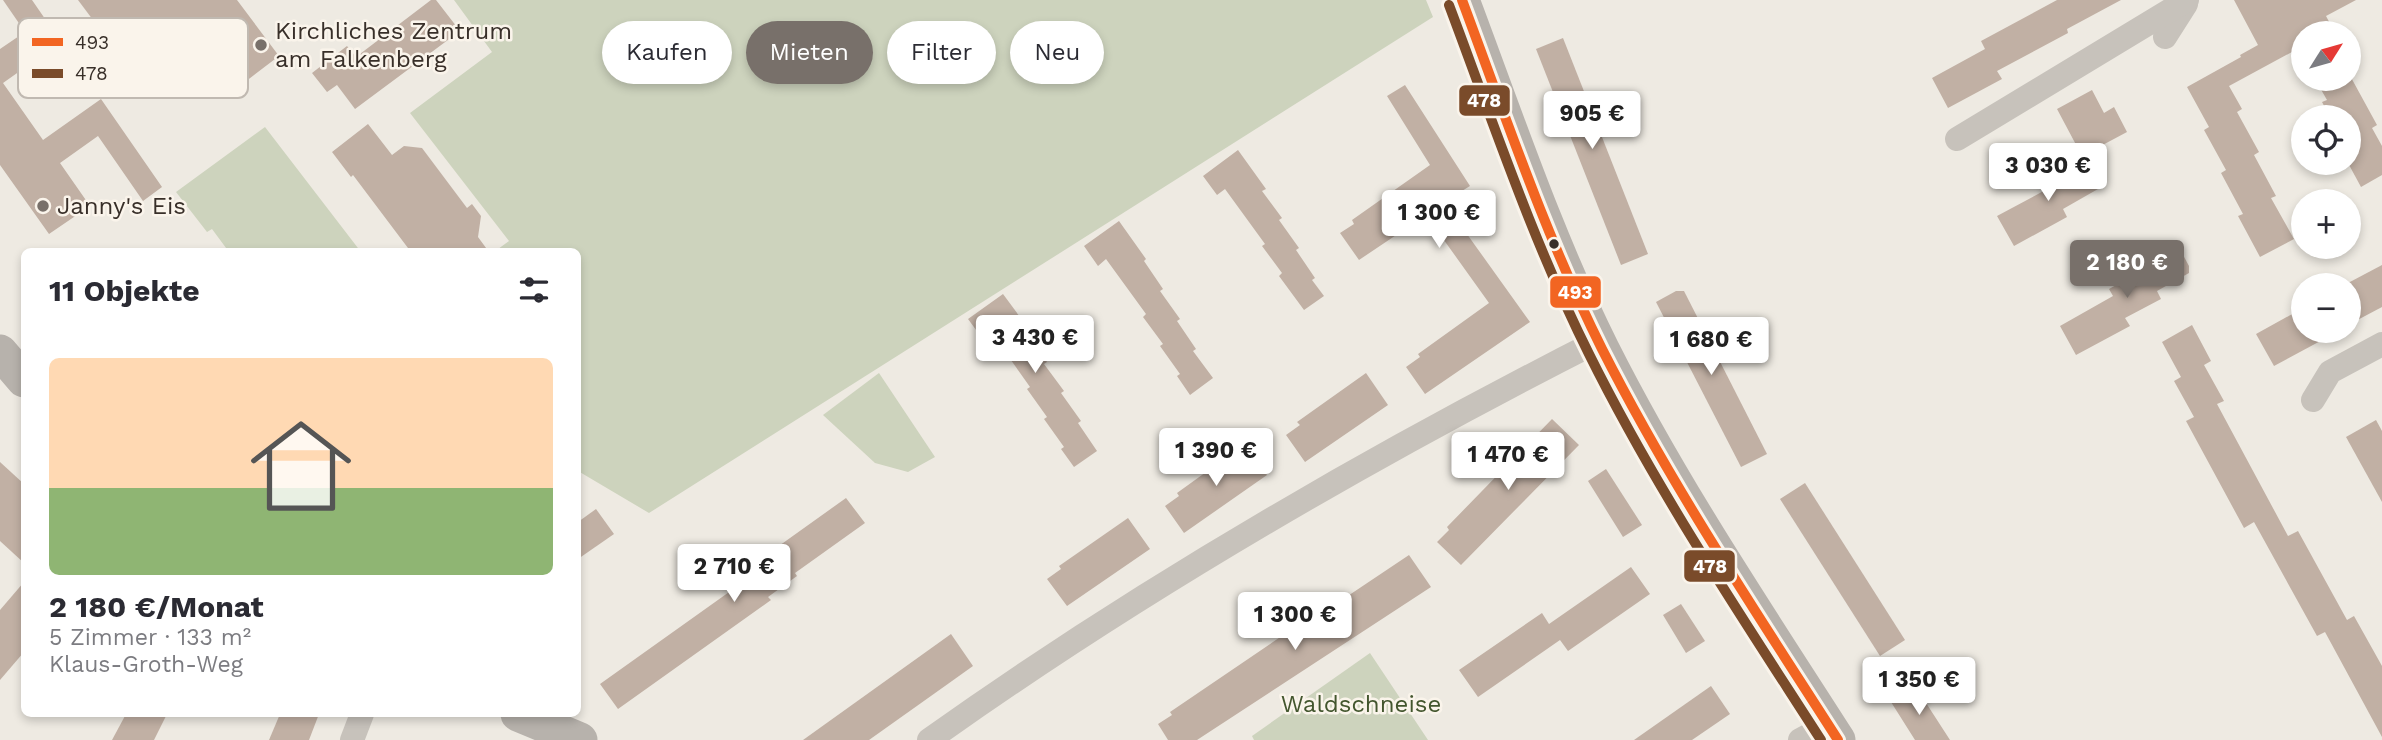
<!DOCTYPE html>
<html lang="de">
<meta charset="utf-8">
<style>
body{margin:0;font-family:"Work Sans",sans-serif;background:#f2f2f3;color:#2b2b33;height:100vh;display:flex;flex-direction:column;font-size:26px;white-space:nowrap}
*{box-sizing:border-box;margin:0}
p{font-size:23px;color:#7c7c81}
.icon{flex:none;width:38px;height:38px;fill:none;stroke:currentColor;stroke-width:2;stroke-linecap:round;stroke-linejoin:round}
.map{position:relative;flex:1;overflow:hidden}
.drawer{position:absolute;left:21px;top:248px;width:560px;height:469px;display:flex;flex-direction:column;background:#fff;border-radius:10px;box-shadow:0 4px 10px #0003}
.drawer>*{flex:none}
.banner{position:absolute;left:602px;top:21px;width:665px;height:63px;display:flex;gap:14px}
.needle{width:46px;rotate:53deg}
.fabs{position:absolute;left:2291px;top:21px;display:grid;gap:14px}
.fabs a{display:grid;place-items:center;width:70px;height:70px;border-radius:50%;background:#fff;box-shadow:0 4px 10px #0003;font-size:35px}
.price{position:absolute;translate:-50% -60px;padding:0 16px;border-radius:7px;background:#fff;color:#222;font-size:23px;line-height:46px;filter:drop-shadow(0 2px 4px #0008)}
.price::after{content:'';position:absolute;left:50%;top:42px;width:21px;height:16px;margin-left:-10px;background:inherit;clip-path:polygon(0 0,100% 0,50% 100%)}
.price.on{background:#78706a;color:#fff}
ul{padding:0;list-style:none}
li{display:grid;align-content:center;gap:14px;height:371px;padding:0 28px}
li span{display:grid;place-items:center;height:217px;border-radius:10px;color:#555}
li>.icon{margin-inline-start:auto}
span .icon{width:126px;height:126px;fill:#fffc;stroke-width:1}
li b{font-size:30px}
h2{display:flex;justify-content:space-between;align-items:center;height:84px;padding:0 28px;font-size:30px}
.tag{padding:0 24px;border-radius:32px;background:#fff;box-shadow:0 4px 10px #0003;font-size:24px;line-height:63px}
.tag.on{background:#78706a;color:#fff}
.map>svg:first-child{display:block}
</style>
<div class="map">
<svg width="2382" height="740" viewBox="0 0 2382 740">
<rect width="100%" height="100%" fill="#eeeae2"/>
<g fill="#cdd3bd">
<path d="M454,0H1426L1433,17L649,513L578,471V252H494L509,241L410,113L492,52Z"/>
<path d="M265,127L361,252H229L212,229L207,232L176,192Z"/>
<path d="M879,373L935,457L908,472L875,463L823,415Z"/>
<path d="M1370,653L1428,740H1254L1252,736Z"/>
</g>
<g fill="#c1b0a4">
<path d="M3,0H32L61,42L3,83L43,140L101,99L162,187L143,201L98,136L60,163L90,206L49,234L0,165V49L25,32Z"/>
<path d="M78,0H237L279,56L245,82L230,62L202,83L156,21L138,18L108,40Z"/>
<path d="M431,0H436L460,31L355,109L337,85L327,92L312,73L347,46L356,57Z"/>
<path d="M2057,0H2121L2067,29L2068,33L1997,71L2002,79L1948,108L1932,78L1985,49L1981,41Z"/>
<path d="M2234,0H2356L2326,16L2335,33H2303V46L2229,86L2242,109L2237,112L2259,152L2254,155L2276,196L2271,198L2294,239L2260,257L2238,216L2243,214L2221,173L2226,170L2204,130L2209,127L2187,87L2241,57L2240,55L2258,45Z"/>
<path d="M1563,38L1648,254L1621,265L1536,49Z"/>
<path d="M2348,72L2377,125L2372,128L2382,146V175L2361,187L2348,163V117H2330L2322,102L2327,100L2315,79H2348Z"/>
<path d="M1405,85L1470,186L1444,202L1530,322L1425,394L1406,367L1420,357L1418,354L1489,303L1426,215L1359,260L1340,233L1354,224L1352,220L1430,165L1387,96Z"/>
<path d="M2092,90L2104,113L2114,107L2127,132L2082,156L2057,109Z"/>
<path d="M368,124L392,155L404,146L422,148L467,208L472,204L481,216L478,237L489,252H411L353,175L351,177L332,152Z"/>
<path d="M1238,150L1266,189L1262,191L1282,218L1279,220L1299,248L1296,250L1315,278L1312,280L1324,296L1304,310L1279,276L1282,273L1262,246L1265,244L1225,189L1217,195L1203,176Z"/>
<path d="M2082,159L2098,189L2063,209L2067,217L2014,246L1997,216L2051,187L2046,179Z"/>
<path d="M1119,221L1146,259L1144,261L1163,289L1160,291L1180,319L1177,321L1196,349L1193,351L1213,378L1190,395L1177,376L1180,374L1160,346L1163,344L1143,317L1146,314L1106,259L1098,266L1084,246Z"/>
<path d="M2176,242L2189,266V273L2157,291L2161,299L2125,318L2130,326L2076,355L2060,326L2113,296L2109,289L2145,269L2140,261Z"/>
<path d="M2382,265V307L2348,325V283Z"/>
<path d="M1676,291H1684L1767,454L1741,467L1656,302Z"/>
<path d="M1003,294L1031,332L1028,334L1047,362L1044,364L1064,391L1061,393L1081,421L1078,423L1097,451L1074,467L1061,449L1064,447L1044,419L1047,417L1027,389L1030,387L991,332L982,338L968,319Z"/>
<path d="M2303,308V331H2339L2274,366L2256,334Z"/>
<path d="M2192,325L2211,361L2204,365L2224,401L2217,404L2288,536L2298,531L2347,620L2354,616L2382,666V737L2325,632L2317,636L2254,522L2244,528L2186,421L2194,417L2174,381L2181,377L2162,342Z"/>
<path d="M1366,373L1388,405L1305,462L1286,435L1300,425L1297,422Z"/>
<path d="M1552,419L1579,445L1461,565L1437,542L1449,530L1447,527Z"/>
<path d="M2376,420L2382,431V502L2346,437Z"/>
<path d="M1245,444L1267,475L1184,533L1165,506L1179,496L1177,493Z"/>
<path d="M0,462L24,484V563L0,541Z"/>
<path d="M1606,469L1642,525L1623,537L1588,481Z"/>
<path d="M1805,483L1905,640L1880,656L1780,499Z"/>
<path d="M846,498L865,523L795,573L797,576L768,597L771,600L618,709L600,684L753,575L748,568Z"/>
<path d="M596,509L614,534L578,559V522Z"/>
<path d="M1128,518L1150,549L1067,606L1047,579L1061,569L1059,566Z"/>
<path d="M1409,555L1431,587L1197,740H1168L1158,724L1172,715L1170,712L1295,627L1297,630Z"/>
<path d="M1631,567L1650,594L1568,651L1560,640L1478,697L1459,670L1542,613L1549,624Z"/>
<path d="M24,582V652L0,680V610Z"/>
<path d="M1681,604L1705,641L1686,653L1663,615Z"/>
<path d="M951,634L973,666L945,686L869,740H803Z"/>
<path d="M1711,686L1730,714L1692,740H1634Z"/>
<path d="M1916,687L1928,706L1950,740H1915L1891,702Z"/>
<path d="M126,714H167L154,740H112Z"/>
<path d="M280,714H319L309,740H269Z"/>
</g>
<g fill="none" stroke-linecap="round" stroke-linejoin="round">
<g stroke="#c7c2bb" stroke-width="24">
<path d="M2165,37L2186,4"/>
<path d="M1957,139L2187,0"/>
<path d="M2313,400L2330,372L2382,344"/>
<path d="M352,740L362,714"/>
<path d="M929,740C1141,589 1366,459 1598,341"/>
<path d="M1800,740L1828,725"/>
</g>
<g stroke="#b7b2ac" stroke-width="35">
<path d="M1462,0C1506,117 1546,237 1602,349C1671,486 1756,612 1838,740"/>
<path d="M0,352L24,380"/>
<path d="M518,714L580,740"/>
</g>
<g stroke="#faf4eb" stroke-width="16">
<path id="bus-1" d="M1462,0C1506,118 1546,237 1602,349C1671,485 1756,612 1838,740"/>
</g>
<g stroke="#faf4eb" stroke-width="16">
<path id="bus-2" d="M1449,5C1493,122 1533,242 1589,354C1656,489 1740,614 1821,740"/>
</g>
<use href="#bus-1" stroke="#f26522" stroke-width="10"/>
<use href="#bus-2" stroke="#7a4b2a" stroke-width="10"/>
</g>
<g fill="#78706a" stroke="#faf4eb" stroke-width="2.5">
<circle cx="261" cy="45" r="7"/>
<circle cx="43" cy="206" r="7"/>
</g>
<circle fill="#382f29" stroke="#faf4eb" stroke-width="2.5" cx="1554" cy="244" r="6"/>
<g text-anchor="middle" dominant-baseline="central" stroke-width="5" stroke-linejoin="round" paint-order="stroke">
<g font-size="24" fill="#382f29" stroke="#faf4eb" text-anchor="start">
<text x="275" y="31">Kirchliches Zentrum<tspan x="275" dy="28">am Falkenberg</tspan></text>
<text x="57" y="206">Janny's Eis</text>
</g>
<g font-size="24" fill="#43562e" stroke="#faf4eb">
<text x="1361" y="704">Waldschneise</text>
</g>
</g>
<rect x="18" y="18" width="230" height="80" rx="10" fill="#faf4eb" stroke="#c0b9b1" stroke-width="2"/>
<rect x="32" y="38" width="31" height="8" fill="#f26522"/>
<rect x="32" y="69" width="31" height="9" fill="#7a4b2a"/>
<g font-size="19" fill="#382f29">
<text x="75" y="49">493</text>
<text x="75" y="80">478</text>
</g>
<g stroke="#faf4eb" stroke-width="2.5">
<rect x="1458" y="84" width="53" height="33" rx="7" fill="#7a4b2a"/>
<rect x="1549" y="275" width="53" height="34" rx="7" fill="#f26522"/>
<rect x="1683" y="549" width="53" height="34" rx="7" fill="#7a4b2a"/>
</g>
<g font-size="19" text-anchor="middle" font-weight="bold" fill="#fff">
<text x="1484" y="107">478</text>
<text x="1575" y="299">493</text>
<text x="1710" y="573">478</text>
</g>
</svg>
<div class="fabs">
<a><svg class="needle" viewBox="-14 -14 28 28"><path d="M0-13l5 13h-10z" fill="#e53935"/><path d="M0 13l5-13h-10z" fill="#7c7c81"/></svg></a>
<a><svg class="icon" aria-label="locate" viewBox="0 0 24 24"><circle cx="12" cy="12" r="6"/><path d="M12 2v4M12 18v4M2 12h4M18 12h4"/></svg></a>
<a>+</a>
<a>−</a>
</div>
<b class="price" style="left:1592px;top:151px">905 €</b>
<b class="price" style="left:2048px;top:203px">3 030 €</b>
<b class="price" style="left:1439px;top:250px">1 300 €</b>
<b class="price on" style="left:2127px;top:300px">2 180 €</b>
<b class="price" style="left:1035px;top:375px">3 430 €</b>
<b class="price" style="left:1711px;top:377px">1 680 €</b>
<b class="price" style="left:1216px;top:488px">1 390 €</b>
<b class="price" style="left:1508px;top:492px">1 470 €</b>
<b class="price" style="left:734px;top:604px">2 710 €</b>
<b class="price" style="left:1295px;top:652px">1 300 €</b>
<b class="price" style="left:1919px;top:717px">1 350 €</b>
<div class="banner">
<a class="tag">Kaufen</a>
<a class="tag on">Mieten</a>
<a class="tag">Filter</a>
<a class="tag">Neu</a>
</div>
<section class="drawer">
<h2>11 Objekte<svg class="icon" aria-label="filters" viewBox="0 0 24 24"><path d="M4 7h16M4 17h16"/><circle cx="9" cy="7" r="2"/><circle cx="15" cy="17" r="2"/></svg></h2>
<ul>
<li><span style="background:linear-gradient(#ffd9b3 60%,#8fb573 0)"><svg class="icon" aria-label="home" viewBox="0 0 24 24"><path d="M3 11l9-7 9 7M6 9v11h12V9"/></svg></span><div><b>2 180 €/Monat</b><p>5 Zimmer · 133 m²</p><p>Klaus-Groth-Weg</p></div></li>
</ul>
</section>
</div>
